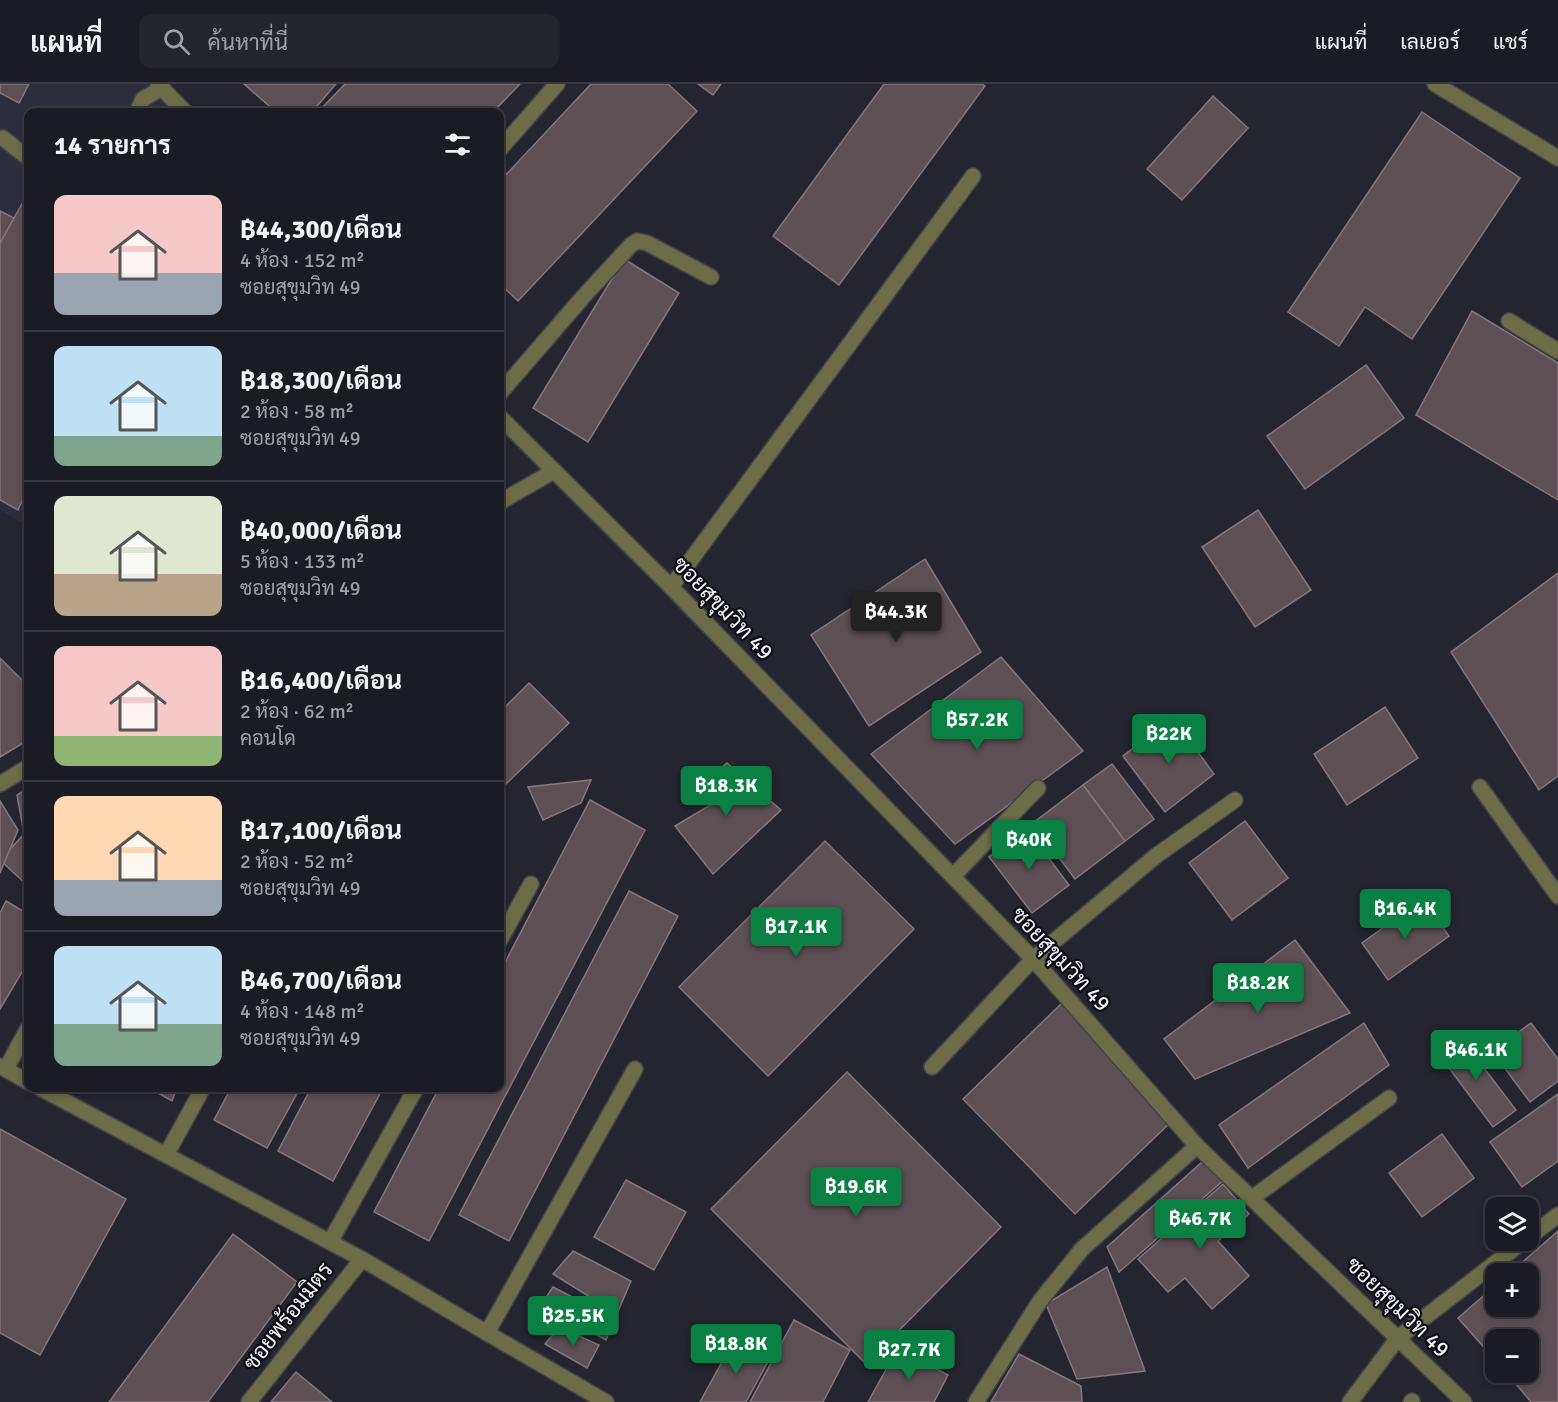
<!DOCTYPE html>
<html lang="th">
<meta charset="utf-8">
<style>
body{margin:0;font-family:Signika,Sarabun,sans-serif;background:#24252b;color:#f1f3f6;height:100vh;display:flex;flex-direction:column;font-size:22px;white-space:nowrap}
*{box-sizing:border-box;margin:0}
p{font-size:20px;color:#a0a1a6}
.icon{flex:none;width:33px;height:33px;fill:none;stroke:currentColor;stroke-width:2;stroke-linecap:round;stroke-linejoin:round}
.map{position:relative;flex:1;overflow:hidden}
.side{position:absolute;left:24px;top:24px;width:480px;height:984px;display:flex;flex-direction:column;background:#1b1c23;border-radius:12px;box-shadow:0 3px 9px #0003,0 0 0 2px #393a41}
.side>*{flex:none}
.controls{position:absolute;left:1485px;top:1113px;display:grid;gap:12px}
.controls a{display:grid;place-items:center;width:54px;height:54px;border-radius:12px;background:#1b1c23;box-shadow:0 3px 9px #0003,0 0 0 2px #393a41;font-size:30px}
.price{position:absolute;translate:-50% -51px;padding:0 14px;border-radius:6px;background:#0b8043;color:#fff;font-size:20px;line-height:39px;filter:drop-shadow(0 2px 3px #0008)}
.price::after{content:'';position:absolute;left:50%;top:36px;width:18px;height:14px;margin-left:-9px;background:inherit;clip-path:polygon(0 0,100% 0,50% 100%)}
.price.on{background:#222;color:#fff}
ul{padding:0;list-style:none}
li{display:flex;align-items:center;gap:18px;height:150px;padding:0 30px}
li+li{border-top:2px solid #393a41}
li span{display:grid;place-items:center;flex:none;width:168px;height:120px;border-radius:12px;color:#555}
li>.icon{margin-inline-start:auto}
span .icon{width:72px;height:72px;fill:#fffc;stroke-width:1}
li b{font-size:26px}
h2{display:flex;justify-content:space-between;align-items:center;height:72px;padding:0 30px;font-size:26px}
header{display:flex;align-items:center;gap:36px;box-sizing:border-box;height:84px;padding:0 30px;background:#1b1c23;border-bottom:2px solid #393a41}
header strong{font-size:28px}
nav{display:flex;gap:33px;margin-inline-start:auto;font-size:21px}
.search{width:420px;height:54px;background:#24252b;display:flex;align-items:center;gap:15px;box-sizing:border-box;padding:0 21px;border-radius:12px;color:#a0a1a6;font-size:22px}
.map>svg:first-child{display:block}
</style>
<header>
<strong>แผนที่</strong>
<div class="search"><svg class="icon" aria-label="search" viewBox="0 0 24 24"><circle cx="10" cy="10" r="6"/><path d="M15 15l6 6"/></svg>ค้นหาที่นี่</div>
<nav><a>แผนที่</a><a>เลเยอร์</a><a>แชร์</a></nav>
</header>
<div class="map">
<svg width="1558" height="1318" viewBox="0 0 1558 1318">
<rect width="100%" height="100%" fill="#24252f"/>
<path fill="#2c2e3e" d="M0,0H166L195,28H28V442L0,426Z"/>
<g fill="#5d5055" stroke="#84767c" stroke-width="1.5">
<path d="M0,0H29L19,19L0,9Z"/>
<path d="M244,0H336L312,28H276Z"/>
<path d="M345,0H520L493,28H318Z"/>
<path d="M591,0H668L697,27L518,217L500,200V97Z"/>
<path d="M698,0H721L713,11Z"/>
<path d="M884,0H982L985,2L839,201L773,152Z"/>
<path d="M1213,12L1248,44L1182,116L1147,85Z"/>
<path d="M1422,28L1520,94L1412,255L1365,223L1339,262L1288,228Z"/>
<path d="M28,109V420L22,417L18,426L0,416V159Z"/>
<path d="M0,127L14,134L0,159Z"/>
<path d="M624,175L679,209L588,358L533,324Z"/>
<path d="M1472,227L1558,279V416L1416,331Z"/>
<path d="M1366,281L1404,334L1305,405L1267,352Z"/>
<path d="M1258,426L1311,506L1255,543L1202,463Z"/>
<path d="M925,475L981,568L869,642L811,551Z"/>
<path d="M1558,489V692L1539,706L1451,568Z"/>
<path d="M1001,573L1083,667L955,760L871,670Z"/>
<path d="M0,574L28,602V656L0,673Z"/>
<path d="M529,599L569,639L506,700L500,694V628Z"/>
<path d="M1385,623L1418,674L1347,721L1314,670Z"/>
<path d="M1173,634L1214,690L1165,728L1123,672Z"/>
<path d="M727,679L781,726L713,790L675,742L712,720L694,706Z"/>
<path d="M1112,680L1154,735L1125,757L1083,701Z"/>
<path d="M591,696L581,719L543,736L528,703Z"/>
<path d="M1083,701L1125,757L1075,795L1033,739Z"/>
<path d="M28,704V802L0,776L24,750L17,711Z"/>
<path d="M590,716L645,746L429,1157L374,1128L439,1004H500V888Z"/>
<path d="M0,717L18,746L0,789Z"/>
<path d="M1245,737L1288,794L1232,836L1189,779Z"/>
<path d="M1026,744L1069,801L1032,829L989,773Z"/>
<path d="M825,757L914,845L768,992L679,903Z"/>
<path d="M629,807L678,832L509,1157L459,1131Z"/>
<path d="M1423,815L1449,852L1388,896L1362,859Z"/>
<path d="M6,817L28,830V878L0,925V829Z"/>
<path d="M1295,856L1350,929L1195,995L1164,955Z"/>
<path d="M1063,918L1171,1038L1075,1130L963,1015Z"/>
<path d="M1364,939L1389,981L1248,1084L1219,1041Z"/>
<path d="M1531,939L1558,975V997L1530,1018L1492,967Z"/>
<path d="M1459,951L1516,1026L1493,1043L1437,968Z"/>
<path d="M847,988L1001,1143L866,1280L711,1125Z"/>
<path d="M149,1004H177L172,1017Z"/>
<path d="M231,1004H300L267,1064L214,1036Z"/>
<path d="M311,1004H383L333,1097L278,1067Z"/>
<path d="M1558,1010V1077L1522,1103L1490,1058Z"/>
<path d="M0,1045L126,1115L40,1271L0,1249Z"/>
<path d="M1442,1050L1474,1094L1422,1133L1389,1089Z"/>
<path d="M1202,1078L1225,1095L1119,1188L1107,1163Z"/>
<path d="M626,1096L686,1128L654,1186L594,1153Z"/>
<path d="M1223,1100L1249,1130L1218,1157L1249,1192L1212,1225L1185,1194L1168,1208L1138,1175Z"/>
<path d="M1558,1147V1318H1531L1506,1288H1528V1256H1496V1277L1458,1234L1496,1201V1222H1528V1190H1509Z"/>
<path d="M233,1150L297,1198L208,1318H109Z"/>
<path d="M573,1167L631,1197L617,1230L553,1190Z"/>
<path d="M1107,1183L1145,1287L1077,1295L1046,1220Z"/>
<path d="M553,1203L615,1235L606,1256L541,1221Z"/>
<path d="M794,1236L850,1266L823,1318H750Z"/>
<path d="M559,1243L599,1261L587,1284L545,1260Z"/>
<path d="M735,1254L770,1274L746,1318H700Z"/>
<path d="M898,1264L948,1291L934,1318H868Z"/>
<path d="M1019,1270L1081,1302L1082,1318H991Z"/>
<path d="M296,1288L332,1318H271Z"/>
</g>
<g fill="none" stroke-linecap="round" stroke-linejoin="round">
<g stroke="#41424b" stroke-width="18">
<g id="minor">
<path d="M158,0L185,28"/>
<path d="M1435,0L1558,74"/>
<path d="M137,28L143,15L162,4"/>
<path d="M3,54L28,74"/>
<path d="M500,65L557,0"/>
<path d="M1509,237L1558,267"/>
<path d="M500,309L583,213L631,161L637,157L647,159L711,193"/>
<path d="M500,333L671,503L1033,875L1197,1062L1464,1318"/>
<path d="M500,418L554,387"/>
<path d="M671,503L973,92"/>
<path d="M0,700L28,683"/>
<path d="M1480,703L1558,812"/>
<path d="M953,792L1038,704"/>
<path d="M500,856L531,800"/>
<path d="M0,982L28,998"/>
<path d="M932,983L1033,875L1157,771L1235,716"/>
<path d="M6,985L28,944"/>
<path d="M40,1004L362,1175L487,1249L606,1318"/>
<path d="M166,1071L203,1004"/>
<path d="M1252,1114L1389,1014"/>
<path d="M1528,1154L1558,1131"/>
<path d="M330,1158L416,1004"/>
<path d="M487,1249L635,985"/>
<path d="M249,1318L362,1175"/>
<path d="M976,1318L1040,1217L1082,1165L1197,1062"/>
<path d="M1350,1318L1398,1254L1525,1156"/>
<path d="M1411,1318L1412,1317"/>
</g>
</g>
<use href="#minor" stroke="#6c6c48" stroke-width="15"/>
</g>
<g text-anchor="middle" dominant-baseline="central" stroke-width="4.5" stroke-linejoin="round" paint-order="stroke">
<g font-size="22" fill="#f2f3fa" stroke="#0e0e13">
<text transform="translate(723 524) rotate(46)">ซอยสุขุมวิท 49</text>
<text transform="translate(1061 875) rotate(47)">ซอยสุขุมวิท 49</text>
<text transform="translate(1398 1223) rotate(44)">ซอยสุขุมวิท 49</text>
<text transform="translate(288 1232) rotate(-52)">ซอยพร้อมมิตร</text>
</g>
</g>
</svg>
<div class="controls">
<a><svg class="icon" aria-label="layers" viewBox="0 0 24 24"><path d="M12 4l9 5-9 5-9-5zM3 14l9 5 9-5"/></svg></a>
<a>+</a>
<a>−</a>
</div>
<b class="price on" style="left:896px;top:559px">฿44.3K</b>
<b class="price" style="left:977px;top:667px">฿57.2K</b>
<b class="price" style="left:1169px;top:681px">฿22K</b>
<b class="price" style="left:726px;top:733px">฿18.3K</b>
<b class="price" style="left:1029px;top:787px">฿40K</b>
<b class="price" style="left:1405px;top:856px">฿16.4K</b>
<b class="price" style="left:796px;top:874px">฿17.1K</b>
<b class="price" style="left:1258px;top:930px">฿18.2K</b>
<b class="price" style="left:1476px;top:997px">฿46.1K</b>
<b class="price" style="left:856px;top:1134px">฿19.6K</b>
<b class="price" style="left:1200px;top:1166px">฿46.7K</b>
<b class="price" style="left:573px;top:1263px">฿25.5K</b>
<b class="price" style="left:736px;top:1291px">฿18.8K</b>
<b class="price" style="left:909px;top:1297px">฿27.7K</b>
<section class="side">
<h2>14 รายการ<svg class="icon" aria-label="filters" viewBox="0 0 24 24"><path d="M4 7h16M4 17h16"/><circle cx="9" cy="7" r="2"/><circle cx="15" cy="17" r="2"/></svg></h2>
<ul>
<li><span style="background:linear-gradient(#f6c9c9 65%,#9aa5b1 0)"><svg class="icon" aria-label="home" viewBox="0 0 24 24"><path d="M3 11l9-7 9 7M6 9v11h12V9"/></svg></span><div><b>฿44,300/เดือน</b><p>4 ห้อง · 152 m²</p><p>ซอยสุขุมวิท 49</p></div></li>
<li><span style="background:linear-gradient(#bfe0f5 75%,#7fa58c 0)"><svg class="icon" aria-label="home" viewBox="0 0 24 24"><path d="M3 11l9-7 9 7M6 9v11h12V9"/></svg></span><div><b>฿18,300/เดือน</b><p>2 ห้อง · 58 m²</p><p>ซอยสุขุมวิท 49</p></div></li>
<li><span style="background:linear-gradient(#dfe7d0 65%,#b9a48a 0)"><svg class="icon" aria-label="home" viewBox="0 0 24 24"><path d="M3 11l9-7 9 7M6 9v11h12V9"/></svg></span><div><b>฿40,000/เดือน</b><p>5 ห้อง · 133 m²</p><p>ซอยสุขุมวิท 49</p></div></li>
<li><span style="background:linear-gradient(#f6c9c9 75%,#8fb573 0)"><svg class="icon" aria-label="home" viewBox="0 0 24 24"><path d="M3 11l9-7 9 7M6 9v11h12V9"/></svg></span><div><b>฿16,400/เดือน</b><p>2 ห้อง · 62 m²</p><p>คอนโด</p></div></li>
<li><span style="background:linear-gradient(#ffd9b3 70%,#9aa5b1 0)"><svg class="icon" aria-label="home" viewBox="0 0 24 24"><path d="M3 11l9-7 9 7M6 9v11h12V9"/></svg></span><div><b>฿17,100/เดือน</b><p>2 ห้อง · 52 m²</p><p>ซอยสุขุมวิท 49</p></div></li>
<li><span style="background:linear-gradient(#bfe0f5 65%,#7fa58c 0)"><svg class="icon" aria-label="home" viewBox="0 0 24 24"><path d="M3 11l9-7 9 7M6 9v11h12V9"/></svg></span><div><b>฿46,700/เดือน</b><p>4 ห้อง · 148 m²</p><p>ซอยสุขุมวิท 49</p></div></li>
</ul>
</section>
</div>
